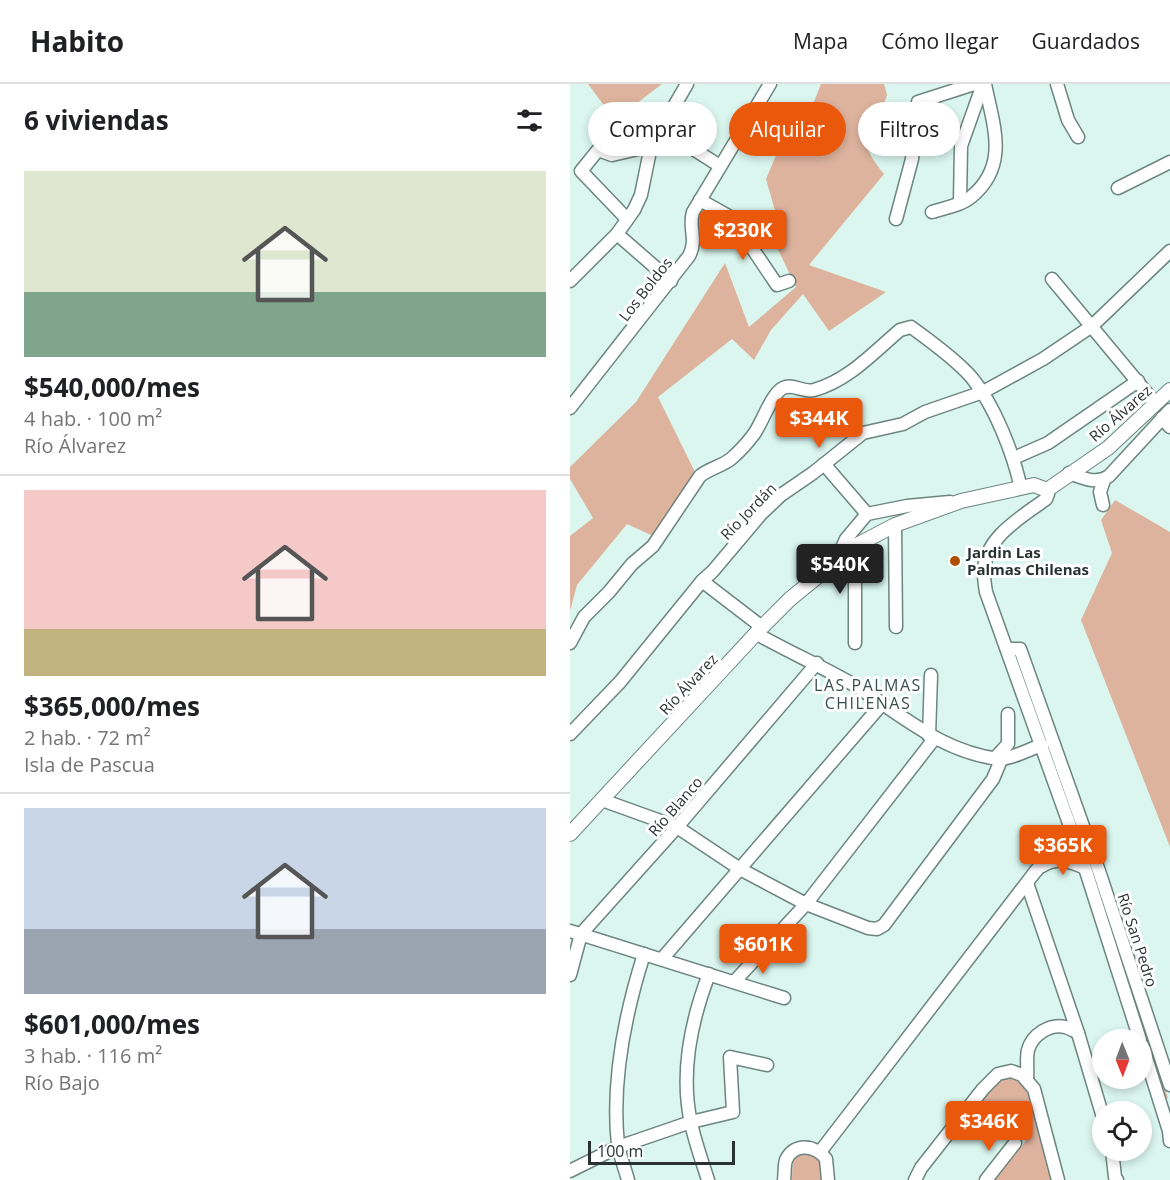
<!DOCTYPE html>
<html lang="es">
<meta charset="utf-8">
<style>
body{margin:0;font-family:"Open Sans",sans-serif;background:#f6f6f6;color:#202124;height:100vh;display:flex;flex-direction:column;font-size:22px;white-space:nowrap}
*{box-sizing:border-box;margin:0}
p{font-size:20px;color:#757577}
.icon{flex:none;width:33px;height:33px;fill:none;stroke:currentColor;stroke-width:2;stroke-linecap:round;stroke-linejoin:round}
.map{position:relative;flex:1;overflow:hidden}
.sheet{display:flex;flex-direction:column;background:#fff;width:570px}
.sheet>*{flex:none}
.hud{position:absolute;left:18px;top:18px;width:492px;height:54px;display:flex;gap:12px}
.needle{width:39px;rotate:179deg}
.controls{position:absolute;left:522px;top:945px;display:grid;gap:12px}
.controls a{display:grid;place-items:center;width:60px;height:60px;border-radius:50%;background:#fff;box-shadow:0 3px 9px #0003;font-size:30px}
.scale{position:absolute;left:18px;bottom:15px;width:147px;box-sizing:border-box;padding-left:6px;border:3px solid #283331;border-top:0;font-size:16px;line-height:21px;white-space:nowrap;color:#283331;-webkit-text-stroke:4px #fff;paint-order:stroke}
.price{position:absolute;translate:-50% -51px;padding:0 14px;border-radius:6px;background:#ea580c;color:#fff;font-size:20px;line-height:39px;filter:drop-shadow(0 2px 3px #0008)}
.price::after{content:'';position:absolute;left:50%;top:36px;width:18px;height:14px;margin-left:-9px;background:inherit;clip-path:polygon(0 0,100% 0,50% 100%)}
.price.on{background:#222;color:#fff}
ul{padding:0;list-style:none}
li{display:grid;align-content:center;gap:12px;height:318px;padding:0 24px}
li+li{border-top:2px solid #e0e0e0}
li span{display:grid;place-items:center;height:186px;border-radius:0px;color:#555}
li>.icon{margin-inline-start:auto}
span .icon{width:108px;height:108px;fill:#fffc;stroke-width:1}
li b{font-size:26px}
h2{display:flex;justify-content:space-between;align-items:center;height:72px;padding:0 24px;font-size:26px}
.tag{padding:0 21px;border-radius:27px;background:#fff;box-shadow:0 3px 9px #0003;font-size:21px;line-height:54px}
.tag.on{background:#ea580c;color:#fff}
header{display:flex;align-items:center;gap:36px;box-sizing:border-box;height:84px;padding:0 30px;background:#fff;border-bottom:2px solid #e0e0e0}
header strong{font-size:28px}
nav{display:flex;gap:33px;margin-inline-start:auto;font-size:21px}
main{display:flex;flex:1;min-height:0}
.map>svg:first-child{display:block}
</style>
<header>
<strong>Habito</strong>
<nav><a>Mapa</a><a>Cómo llegar</a><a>Guardados</a></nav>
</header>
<main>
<section class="sheet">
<h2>6 viviendas<svg class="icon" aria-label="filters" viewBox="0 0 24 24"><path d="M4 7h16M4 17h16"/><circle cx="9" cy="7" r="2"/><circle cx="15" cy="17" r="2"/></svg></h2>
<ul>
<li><span style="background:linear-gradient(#dfe7d0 65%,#7fa58c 0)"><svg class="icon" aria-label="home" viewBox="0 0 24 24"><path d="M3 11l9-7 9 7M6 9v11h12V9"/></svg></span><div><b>$540,000/mes</b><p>4 hab. · 100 m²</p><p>Río Álvarez</p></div></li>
<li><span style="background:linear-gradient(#f6c9c9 75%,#c2b280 0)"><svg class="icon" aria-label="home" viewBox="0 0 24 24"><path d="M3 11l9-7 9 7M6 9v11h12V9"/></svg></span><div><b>$365,000/mes</b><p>2 hab. · 72 m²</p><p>Isla de Pascua</p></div></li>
<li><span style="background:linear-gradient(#c9d6e8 65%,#9aa5b1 0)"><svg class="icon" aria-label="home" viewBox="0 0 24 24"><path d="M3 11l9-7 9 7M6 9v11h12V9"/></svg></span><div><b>$601,000/mes</b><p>3 hab. · 116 m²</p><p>Río Bajo</p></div></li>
</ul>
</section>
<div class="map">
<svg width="600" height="1096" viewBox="0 0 600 1096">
<rect width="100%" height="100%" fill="#daf6ef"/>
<g fill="#ddb39d">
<path d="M18,0H92L45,36Z"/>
<path d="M251,0H314L317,11L312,26L297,36C293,61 298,70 314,90L239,181L316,208L259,247L233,210L201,246L184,276L162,255L88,313L124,386L126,396L85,453L57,440L7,501L0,527V452L23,434L0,395V383L66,318L155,179L179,243L226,203L201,151L206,130L196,95L210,62L237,35Z"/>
<path d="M545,416L600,448V763L511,536L542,469L531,436Z"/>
<path d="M557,886L598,1014L595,1015L554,887Z"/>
<path d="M445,992L461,1005L482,1096H424L458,1054L409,1014L426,994Z"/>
<path d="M240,1068L251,1076L253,1096H222C223,1079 220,1070 240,1068Z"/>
</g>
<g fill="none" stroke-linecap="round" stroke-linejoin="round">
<g stroke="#6c857f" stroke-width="15">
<g id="minor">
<path d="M487,0L498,36L508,53"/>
<path d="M90,44L150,82"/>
<path d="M548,104L600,78"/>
<path d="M130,116L162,134L207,201L219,197"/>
<path d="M390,118L391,62L413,0"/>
<path d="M362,128C374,124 392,121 401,113C440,81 423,41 415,0"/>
<path d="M57,135L11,87L28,66L42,71L81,62"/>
<path d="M326,135L342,75L348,18L404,0"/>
<path d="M47,150L101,197"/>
<path d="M482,195L586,320"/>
<path d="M0,197L47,150L64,126L71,111L81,62L117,0"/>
<path d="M0,324L119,172C128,155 118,144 123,128L200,0"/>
<path d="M592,334L600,343"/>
<path d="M444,374L478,359L568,297"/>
<path d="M254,380L297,430"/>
<path d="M499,389C513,394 526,401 539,392L600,326"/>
<path d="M477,406L478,410L476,415C452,433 413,454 414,489C414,496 415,502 416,508L515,784L570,956"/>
<path d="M533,421L530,408L534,396"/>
<path d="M325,441L326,543"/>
<path d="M285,462V559"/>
<path d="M266,477L276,455L297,430L337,422L380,418"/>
<path d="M132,497L192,543"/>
<path d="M187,550C219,568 251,582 284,601C331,630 371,668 429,675C439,676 462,664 472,661"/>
<path d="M0,559L14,533L39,508L62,480L83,462L130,392C140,384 153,382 162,374C170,367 178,358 184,350C192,339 202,309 213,304C224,299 233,309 244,306C278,297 304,268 330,246L341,243C359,256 388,277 402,294C425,322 443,369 451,404"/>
<path d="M437,565H450L529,787L600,1001"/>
<path d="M0,650L50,598L132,497L143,487L191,430L211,411L243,389L293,349L333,340L355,328L413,308L473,275L522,242L600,167"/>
<path d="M359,652L361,591"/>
<path d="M425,674L438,660V630"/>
<path d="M32,716L107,743L170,785L236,820L298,844L307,845L314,841L423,695L431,676"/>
<path d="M472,782C487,773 500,777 515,784"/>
<path d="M457,799L508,949L532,1030"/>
<path d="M0,847L214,914"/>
<path d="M92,875L312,620"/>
<path d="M0,891L11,850L107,743L247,579"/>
<path d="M164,898L236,820L364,655"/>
<path d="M572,961L599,1047L600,1057"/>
<path d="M457,995C458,986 456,975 458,966C462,951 480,939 495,943C500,944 504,947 508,949"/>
<path d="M542,1066L545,1093L547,1096"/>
<path d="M250,1068L465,788L501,746"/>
<path d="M0,1087L48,1063L121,1038L163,1028L160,973L197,981"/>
<path d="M58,1096C55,1085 50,1072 48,1061C41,996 55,930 74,870"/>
<path d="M138,1096C132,1077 125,1058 121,1039C110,989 121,937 139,890"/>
<path d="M214,1096C215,1090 214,1082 216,1076C224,1058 246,1061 256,1075L258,1096"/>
<path d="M345,1096L351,1084L413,1005L428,990L441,987L452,991L464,1005L488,1096"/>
<path d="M416,1096L445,1059"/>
</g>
</g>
<g stroke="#6c857f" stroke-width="16">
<path id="tertiary" d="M0,750L192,543L220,515L285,462L325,441L391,417L464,401L477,406L538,364L600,306"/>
</g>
<use href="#minor" stroke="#fff" stroke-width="12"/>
<use href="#tertiary" stroke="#fff" stroke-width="14"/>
</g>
<circle fill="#ae4e03" stroke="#fff" stroke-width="2" cx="385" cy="477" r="6"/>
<g text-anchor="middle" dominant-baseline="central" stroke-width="6" stroke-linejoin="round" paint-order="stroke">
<g font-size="15" fill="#283331" stroke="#fff">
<text transform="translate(75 205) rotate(-52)">Los Boldos</text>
<text transform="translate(550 329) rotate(-41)">Río Álvarez</text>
<text transform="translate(178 427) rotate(-46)">Río Jordán</text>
<text transform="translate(118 600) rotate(-47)">Río Álvarez</text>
<text transform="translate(105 722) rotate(-49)">Río Blanco</text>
<text transform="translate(568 856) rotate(72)">Río San Pedro</text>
</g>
<g font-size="15" font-weight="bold" fill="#283331" stroke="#fff" text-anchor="start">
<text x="397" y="468">Jardin Las<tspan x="397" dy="17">Palmas Chilenas</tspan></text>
</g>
<g font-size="16" letter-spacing="1.5" fill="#38504b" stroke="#fff">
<text x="298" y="601">LAS PALMAS<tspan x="298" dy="18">CHILENAS</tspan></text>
</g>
</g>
</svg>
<div class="controls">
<a><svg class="needle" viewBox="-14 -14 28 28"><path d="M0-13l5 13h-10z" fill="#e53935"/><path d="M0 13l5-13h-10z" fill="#757577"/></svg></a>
<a><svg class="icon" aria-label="locate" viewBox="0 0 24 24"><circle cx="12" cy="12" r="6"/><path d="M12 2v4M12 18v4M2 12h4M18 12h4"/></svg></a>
</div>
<div class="scale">100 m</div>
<b class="price" style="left:173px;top:177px">$230K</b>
<b class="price" style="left:249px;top:365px">$344K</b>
<b class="price on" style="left:270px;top:511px">$540K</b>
<b class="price" style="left:493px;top:792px">$365K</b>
<b class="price" style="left:193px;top:891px">$601K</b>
<b class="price" style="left:419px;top:1068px">$346K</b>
<div class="hud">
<a class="tag">Comprar</a>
<a class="tag on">Alquilar</a>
<a class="tag">Filtros</a>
</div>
</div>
</main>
